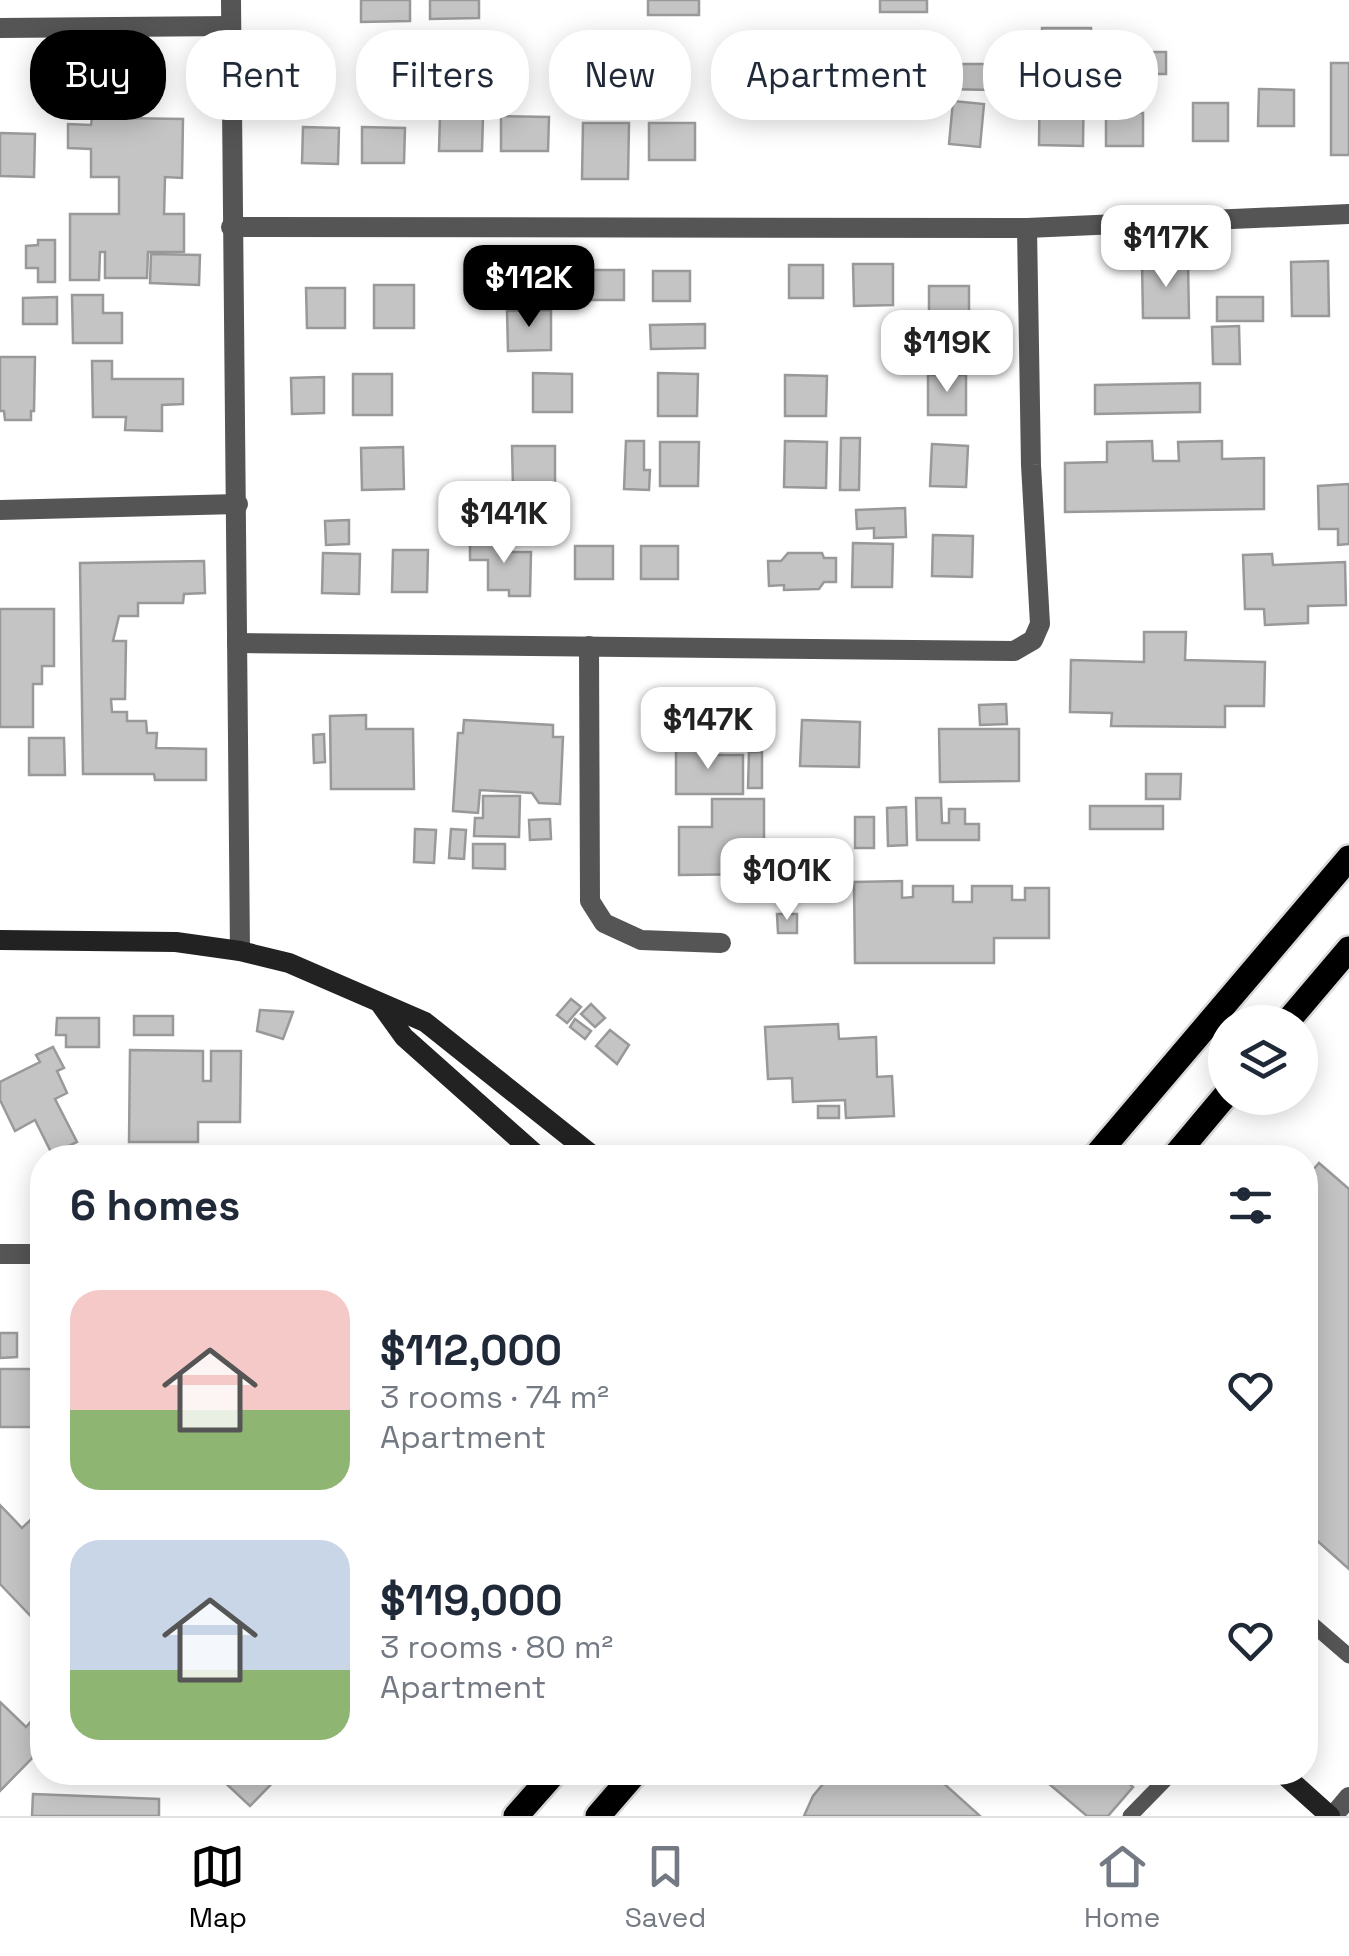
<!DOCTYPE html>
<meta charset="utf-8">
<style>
body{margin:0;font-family:"Space Grotesk",sans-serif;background:#f2f2f3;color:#1f2937;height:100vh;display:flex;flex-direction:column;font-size:38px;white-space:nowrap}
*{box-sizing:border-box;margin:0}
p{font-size:32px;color:#747a83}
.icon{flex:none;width:55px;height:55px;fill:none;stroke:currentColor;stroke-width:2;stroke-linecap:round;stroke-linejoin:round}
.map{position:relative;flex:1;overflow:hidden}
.drawer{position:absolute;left:30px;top:1145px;width:1288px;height:640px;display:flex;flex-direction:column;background:#fff;border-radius:40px;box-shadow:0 5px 25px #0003}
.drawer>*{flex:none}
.top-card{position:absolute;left:30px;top:30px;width:1290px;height:90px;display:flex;gap:20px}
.fabs{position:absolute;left:1208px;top:1005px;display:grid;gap:20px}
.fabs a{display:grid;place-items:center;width:110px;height:110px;border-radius:50%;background:#fff;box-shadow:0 5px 25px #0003;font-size:50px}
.price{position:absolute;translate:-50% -85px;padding:0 22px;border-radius:20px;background:#fff;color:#222;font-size:32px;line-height:65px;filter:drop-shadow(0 2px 5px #0008)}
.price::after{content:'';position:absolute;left:50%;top:60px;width:30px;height:22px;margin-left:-15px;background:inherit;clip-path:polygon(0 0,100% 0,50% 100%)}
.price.current{background:#000;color:#fff}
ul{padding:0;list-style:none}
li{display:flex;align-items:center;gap:30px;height:250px;padding:0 40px}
li span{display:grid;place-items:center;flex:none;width:280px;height:200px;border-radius:30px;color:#555}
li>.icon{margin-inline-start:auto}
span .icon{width:120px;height:120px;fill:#fffc;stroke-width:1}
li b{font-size:42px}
h2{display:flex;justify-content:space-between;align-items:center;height:120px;padding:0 40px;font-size:42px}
.chip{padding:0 35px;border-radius:40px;background:#fff;box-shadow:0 5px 25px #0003;font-size:35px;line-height:90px}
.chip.current{background:#000;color:#fff}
.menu{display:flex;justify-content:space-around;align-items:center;height:140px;border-top:2px solid #e0e1e3;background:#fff;font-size:28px;color:#747a83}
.menu a{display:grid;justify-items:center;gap:5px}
.menu .current{color:#000}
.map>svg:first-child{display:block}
</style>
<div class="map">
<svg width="1349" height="1816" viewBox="0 0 1349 1816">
<rect width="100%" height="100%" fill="#fff"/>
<g fill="#c4c4c4" stroke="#999" stroke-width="2.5">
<path d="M361,0H410V21L361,22Z"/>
<path d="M430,0H479V18L430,19Z"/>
<rect x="648" y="0" width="51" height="15"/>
<rect x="880" y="0" width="47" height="12"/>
<rect x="1042" y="28" width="49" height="31"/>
<rect x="1112" y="52" width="54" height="22"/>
<rect x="1331" y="63" width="18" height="92"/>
<path d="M943,64H994L993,90L943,89Z"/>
<path d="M1040,64H1084L1083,146L1039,145Z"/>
<path d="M1259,89L1294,90V126H1258Z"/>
<path d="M953,101L984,104L980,147L949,144Z"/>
<path d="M120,103L121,118L183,119L182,178L165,177L164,214H184V252H148L147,278H105V252H100L99,280H70V214H119V177H91V149L68,148V124L91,125L92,118H100V104Z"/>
<rect x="1193" y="103" width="35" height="38"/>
<rect x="1106" y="113" width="37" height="33"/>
<path d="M440,115L483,116L482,151H439Z"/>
<path d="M501,116L549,117L548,151H501Z"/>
<path d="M583,123H629L628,179H582Z"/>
<rect x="649" y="123" width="46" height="37"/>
<path d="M303,127L339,128L338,164L302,163Z"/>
<path d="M362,127L405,128L404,163H362Z"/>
<path d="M0,133L35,134L34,177L0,176Z"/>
<path d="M38,240H55V282H38V268H26V246L38,245Z"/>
<path d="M151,254L200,255L199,285L150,283Z"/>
<path d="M1328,261L1329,316H1292L1291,262Z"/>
<path d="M1142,262H1188L1189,318H1143Z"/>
<path d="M853,264H893V305L854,306Z"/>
<rect x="789" y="265" width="34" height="33"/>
<rect x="587" y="270" width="37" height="30"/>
<path d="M546,271L547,299L512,300L511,272Z"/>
<rect x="653" y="271" width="37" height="30"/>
<rect x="374" y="285" width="40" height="43"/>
<rect x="929" y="286" width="40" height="39"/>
<path d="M306,288H345V328H307Z"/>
<path d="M72,295H103V313H122V343H73Z"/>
<path d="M57,297V324H23V298Z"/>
<rect x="1217" y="297" width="46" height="24"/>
<path d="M551,310V350L508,351L507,311Z"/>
<path d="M705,324V348L651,349L650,325Z"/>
<path d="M1239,326L1240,364H1213L1212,327Z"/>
<path d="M971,329H987L988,354H931L932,335H971Z"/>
<path d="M0,357H35L34,411H31V420H5L4,411H0Z"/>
<path d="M92,361H112V379H183V404L162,405V431L125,430L126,417H93Z"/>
<path d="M533,373L572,374V412H533Z"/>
<path d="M658,373L698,374L697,416H658Z"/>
<rect x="353" y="374" width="39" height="41"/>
<path d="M785,375L827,376L826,416H785Z"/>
<rect x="928" y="375" width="38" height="40"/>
<path d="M324,377V413L292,414L291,378Z"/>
<path d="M1200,383V412L1095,414V385Z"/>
<path d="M841,438H860L859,490H840Z"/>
<path d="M626,441H644V470H650L649,490L624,489Z"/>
<path d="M785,441L827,442L826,488L784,487Z"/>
<path d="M1152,441L1153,461H1179L1178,442L1222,441V459L1264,458V509L1065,512V463L1107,462V442Z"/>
<path d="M660,442H699L698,486H660Z"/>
<path d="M932,444L968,446L966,487L930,486Z"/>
<path d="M512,446H555V487H513Z"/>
<path d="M403,447L404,489L362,490L361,448Z"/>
<path d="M1349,484V544L1338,545V529H1319L1318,486Z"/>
<path d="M905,508L906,537L874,538V528L857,529L856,510Z"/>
<path d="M478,509H493L494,533H478Z"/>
<path d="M349,520V544L326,545L325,521Z"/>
<path d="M933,535L973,536L972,577L932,576Z"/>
<path d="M470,540L511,541V552H531L530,596H509V590H488V560H470Z"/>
<path d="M853,543L893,544L892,587H852Z"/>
<rect x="575" y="546" width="38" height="33"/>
<rect x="641" y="546" width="37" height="33"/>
<path d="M393,550H428L427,592H392Z"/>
<path d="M323,553L360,554L359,594L322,593Z"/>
<path d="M788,553H822L824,558H836V582H824L819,589L784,590V585L769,586L768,561H781Z"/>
<path d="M1272,554L1273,565L1345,562L1346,605L1308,606V623L1265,625L1264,609H1245L1243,555Z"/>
<path d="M204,561L205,593L184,594L183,603H138V616H119L113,641H126L125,699H111L112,712H127V721H146L147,733H157L156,748L206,749V780H155L154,774H83L80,563Z"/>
<path d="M0,609H54V666H42V684H33V727H0Z"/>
<path d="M1144,632H1186L1185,660L1265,662L1264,706H1225V727L1111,726L1112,713L1070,712L1071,660L1144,662Z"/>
<path d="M655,704H677L676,741H654Z"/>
<path d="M1006,704L1007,724L980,725L979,705Z"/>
<path d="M366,715V729H413L414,789H331L330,716Z"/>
<path d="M464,720L553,725V737H563L560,804L539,803L532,793L480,790L478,813L453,811L458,733H463Z"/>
<path d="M802,720L860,722L859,767L800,766Z"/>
<path d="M939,729H1019V781L940,782Z"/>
<path d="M324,734L325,762L314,763L313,735Z"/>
<path d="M29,738H64L65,775H29Z"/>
<path d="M676,747H708V755H743V794H676Z"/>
<path d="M749,752H762V788H748Z"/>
<path d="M1146,774H1181L1180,799H1146Z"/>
<path d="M483,796H520L519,837L474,836L475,818H483Z"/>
<path d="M916,798H941L942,823H949V809H965V824H979V840H917Z"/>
<path d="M712,799H764V874L679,875V827H712Z"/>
<rect x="1090" y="806" width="73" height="23"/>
<path d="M906,807L907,845L888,846L887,808Z"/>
<rect x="855" y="817" width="19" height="31"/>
<path d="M550,819L551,839L530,840L529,820Z"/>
<path d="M415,829L436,830L434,863L414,862Z"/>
<path d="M451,829L466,830L464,859L449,858Z"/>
<path d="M473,844H505V869L473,868Z"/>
<path d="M902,881V898L913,897V886H953V902H972V886H1012V900H1025V888H1049V938H994V963H855L854,882Z"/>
<path d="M777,914H797V933H778Z"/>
<path d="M571,999L581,1007L567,1023L557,1015Z"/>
<path d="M591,1004L605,1018L595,1027L581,1014Z"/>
<path d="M260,1010L293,1012L283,1039L257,1031Z"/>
<rect x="134" y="1016" width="39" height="19"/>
<path d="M57,1018H99V1047H66V1035H56Z"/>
<path d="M575,1019L591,1031L585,1039L570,1027Z"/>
<path d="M838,1024L839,1039L876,1037L877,1077L892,1076L894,1116L846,1118L845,1100L793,1102L792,1078L768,1079L765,1027Z"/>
<path d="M610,1030L629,1045L617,1064L596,1046Z"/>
<path d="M53,1047L64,1068L57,1071L67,1093L55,1099L77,1142L52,1154L35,1120L15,1131L0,1100V1082L40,1062L36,1055Z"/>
<path d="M130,1050L203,1051V1081H211V1051H241L240,1122H198V1142H129Z"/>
<rect x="818" y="1106" width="21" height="12"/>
<path d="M1319,1163L1349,1189V1569L1305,1530V1179Z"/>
<path d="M0,1333H17V1357L0,1358Z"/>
<rect x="0" y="1369" width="42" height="58"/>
<path d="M0,1505L22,1528L42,1509V1628L0,1584Z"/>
<path d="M0,1702L26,1727L42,1709V1748L0,1791Z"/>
<path d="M223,1772H283L250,1806L219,1777Z"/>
<path d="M833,1772H931L980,1816H804L813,1796Z"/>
<path d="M1035,1772H1117L1133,1787L1108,1816H1087Z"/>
<path d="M33,1794L159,1799V1816H32Z"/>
</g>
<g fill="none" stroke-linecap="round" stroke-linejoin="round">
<g stroke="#dbdbdb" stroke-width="30">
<g id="primary">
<path d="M1287,1022L1349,949"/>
<path d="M1094,1158L1349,858"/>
<path d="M1173,1158L1225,1096"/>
<path d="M516,1816L555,1772"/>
<path d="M598,1816L636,1772"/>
</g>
</g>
<g stroke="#555" stroke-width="15">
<path d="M1305,1618L1349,1656"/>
<path d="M1130,1816L1173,1772"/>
</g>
<g stroke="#555" stroke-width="20">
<path d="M231,0L240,951"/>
<path d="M0,28L231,26"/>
<path d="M231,227L1027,228L1031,465L1040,624L1033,640L1014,651L237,643"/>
<path d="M1027,228L1349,214"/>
<path d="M0,510L238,504"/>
<path d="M589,646L590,901L604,923L641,940L721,943"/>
<path d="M0,1254H42"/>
<path d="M1333,1816L1349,1797"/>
</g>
<g stroke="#222" stroke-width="20">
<path d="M0,940L176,942L240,951L289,963L425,1022L596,1158"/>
<path d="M381,1005L404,1037L540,1158"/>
<path d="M1281,1772L1330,1816"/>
</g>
<use href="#primary" stroke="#000" stroke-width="25"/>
</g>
</svg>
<div class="fabs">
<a><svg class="icon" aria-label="layers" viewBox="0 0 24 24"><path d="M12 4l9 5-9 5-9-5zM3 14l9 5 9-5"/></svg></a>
</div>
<b class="price" style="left:1166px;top:290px">$117K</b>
<b class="price current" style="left:529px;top:330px">$112K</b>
<b class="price" style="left:947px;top:395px">$119K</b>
<b class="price" style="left:504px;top:566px">$141K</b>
<b class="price" style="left:708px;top:772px">$147K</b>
<b class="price" style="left:787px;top:923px">$101K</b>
<div class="top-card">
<a class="chip current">Buy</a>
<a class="chip">Rent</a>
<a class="chip">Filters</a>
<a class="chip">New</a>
<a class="chip">Apartment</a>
<a class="chip">House</a>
</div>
<section class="drawer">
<h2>6 homes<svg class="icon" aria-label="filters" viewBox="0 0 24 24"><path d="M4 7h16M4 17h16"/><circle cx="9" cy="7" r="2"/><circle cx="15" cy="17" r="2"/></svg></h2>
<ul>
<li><span style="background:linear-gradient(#f6c9c9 60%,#8fb573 0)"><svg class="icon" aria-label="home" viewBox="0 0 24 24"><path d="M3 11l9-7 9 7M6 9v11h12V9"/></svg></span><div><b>$112,000</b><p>3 rooms · 74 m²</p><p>Apartment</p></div><svg class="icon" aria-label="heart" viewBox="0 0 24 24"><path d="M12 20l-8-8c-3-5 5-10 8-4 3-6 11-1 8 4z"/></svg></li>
<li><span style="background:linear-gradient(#c9d6e8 65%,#8fb573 0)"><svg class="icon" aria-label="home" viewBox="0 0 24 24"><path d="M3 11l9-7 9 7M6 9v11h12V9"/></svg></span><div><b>$119,000</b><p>3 rooms · 80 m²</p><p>Apartment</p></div><svg class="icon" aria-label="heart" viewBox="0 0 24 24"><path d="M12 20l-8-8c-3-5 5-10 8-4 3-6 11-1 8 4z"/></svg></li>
</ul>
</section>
</div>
<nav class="menu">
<a class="current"><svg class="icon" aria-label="map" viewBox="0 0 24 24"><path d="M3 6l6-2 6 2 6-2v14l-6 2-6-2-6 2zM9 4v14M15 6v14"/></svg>Map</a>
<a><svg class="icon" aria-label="saved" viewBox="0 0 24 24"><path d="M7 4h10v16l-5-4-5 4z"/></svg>Saved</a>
<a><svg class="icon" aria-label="home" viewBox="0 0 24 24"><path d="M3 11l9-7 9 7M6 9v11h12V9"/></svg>Home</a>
</nav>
